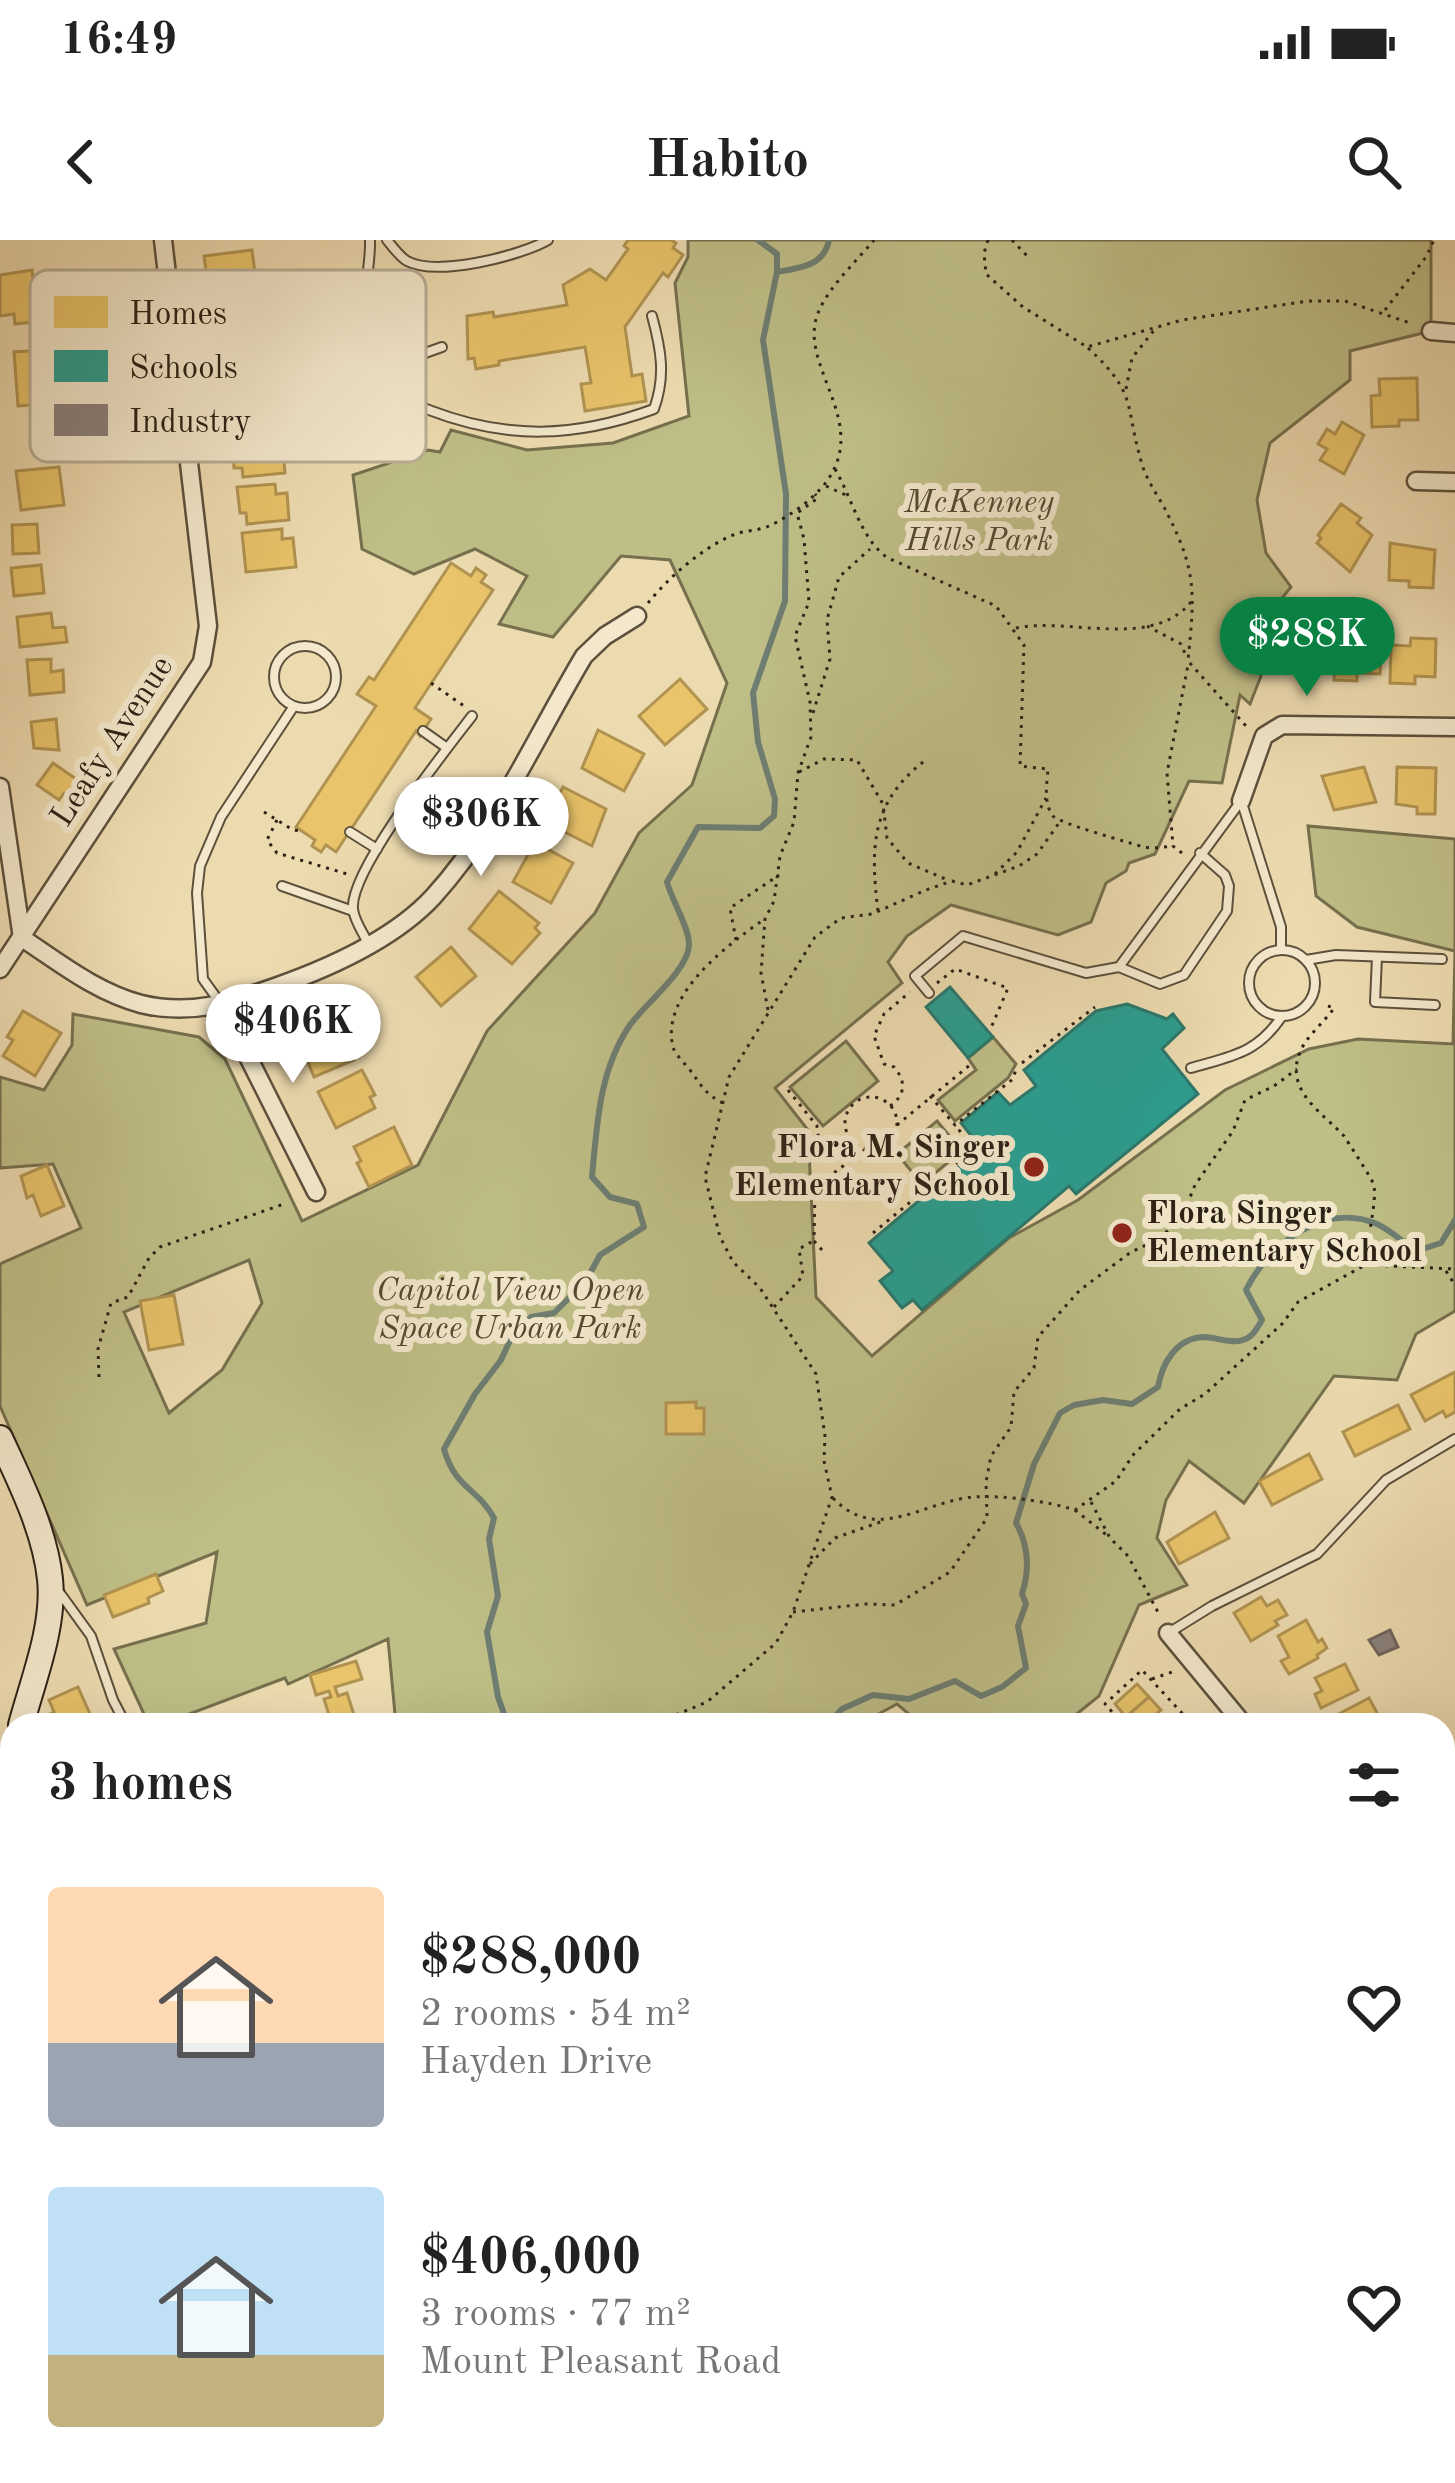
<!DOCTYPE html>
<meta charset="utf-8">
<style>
body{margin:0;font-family:"Old Standard TT",serif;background:#f2f2f2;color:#222;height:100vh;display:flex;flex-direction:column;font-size:45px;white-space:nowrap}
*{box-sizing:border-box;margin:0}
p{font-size:39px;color:#767676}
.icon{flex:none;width:66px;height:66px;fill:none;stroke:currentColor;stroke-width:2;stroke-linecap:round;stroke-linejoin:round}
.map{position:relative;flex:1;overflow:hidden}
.drawer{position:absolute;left:0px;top:1473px;width:1455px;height:771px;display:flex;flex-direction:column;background:#fff;border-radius:36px 36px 0 0;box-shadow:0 12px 48px #0002}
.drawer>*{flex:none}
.price{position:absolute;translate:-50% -102px;padding:0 27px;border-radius:42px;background:#fff;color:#222;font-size:39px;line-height:78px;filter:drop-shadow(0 3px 6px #0008)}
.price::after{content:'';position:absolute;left:50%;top:72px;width:36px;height:27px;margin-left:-18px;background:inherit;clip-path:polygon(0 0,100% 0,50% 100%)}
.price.selected{background:#0b8043;color:#fff}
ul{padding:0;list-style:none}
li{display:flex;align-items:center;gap:36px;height:300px;padding:0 48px}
li span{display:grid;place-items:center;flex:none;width:336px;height:240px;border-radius:12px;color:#555}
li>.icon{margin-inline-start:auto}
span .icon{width:144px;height:144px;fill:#fffc;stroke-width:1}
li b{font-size:51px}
h2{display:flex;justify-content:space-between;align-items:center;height:144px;padding:0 48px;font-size:51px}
.status{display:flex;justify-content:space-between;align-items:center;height:84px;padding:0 60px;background:#fff;direction:ltr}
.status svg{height:33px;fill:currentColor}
header{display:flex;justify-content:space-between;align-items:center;height:156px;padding:0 48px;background:#fff;font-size:54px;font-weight:800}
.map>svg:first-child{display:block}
</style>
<div class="status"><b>16:49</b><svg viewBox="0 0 49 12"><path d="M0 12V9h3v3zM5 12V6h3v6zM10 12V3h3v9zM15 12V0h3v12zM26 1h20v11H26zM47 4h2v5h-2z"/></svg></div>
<header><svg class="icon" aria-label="back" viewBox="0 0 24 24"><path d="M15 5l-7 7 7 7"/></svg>Habito<svg class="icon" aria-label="search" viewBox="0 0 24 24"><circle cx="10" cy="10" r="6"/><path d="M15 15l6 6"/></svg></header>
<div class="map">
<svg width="1455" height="2243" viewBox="0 0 1455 2243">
<rect width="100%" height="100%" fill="#eddbb0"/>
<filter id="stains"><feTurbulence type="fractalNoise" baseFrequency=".00167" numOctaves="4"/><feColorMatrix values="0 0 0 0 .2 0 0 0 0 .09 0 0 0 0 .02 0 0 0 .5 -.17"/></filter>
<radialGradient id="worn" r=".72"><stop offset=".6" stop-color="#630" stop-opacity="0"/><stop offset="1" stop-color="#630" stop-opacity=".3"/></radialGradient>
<g fill="#bfbe87" stroke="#76704e" stroke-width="3" fill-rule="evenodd">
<path d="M688,0H1431V91L1350,111V140L1270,203L1257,260L1266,313L1291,347L1257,389L1261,436L1250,464L1240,455L1222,543L1189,541L1155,614L1129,623L1126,631L1106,643L1091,682L1058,695L951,665L907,696L888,722L902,743L775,848L808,890L816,1057L872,1116L1009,998L1078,960L1225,850L1309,809L1358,799L1453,804L1455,711L1357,687L1316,656L1308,586L1455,599V1071L1416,1094L1397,1140L1334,1136L1244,1263L1189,1221L1166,1260L1157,1298L1187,1345L1139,1365L1099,1456L1063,1485H922L897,1464L858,1485H396L388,1399L288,1444L285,1438L160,1485H149L114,1409L206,1383L217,1312L87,1365L0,1166V1024L81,988L53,924L0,928V837L44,850L72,805L73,774L199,797L225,819L302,981L418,925L487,791L595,673L639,593L692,545L727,443L670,320L621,316L553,397L499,384L527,336L475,309L414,334L362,309L353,235L428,210L440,212L451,190L527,210L613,203L689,176L675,43L688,17ZM249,1020L262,1063L222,1130L169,1173L124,1072Z"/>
<path d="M993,797L1016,824L1008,838L955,881L938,860L976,830L968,818Z"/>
<path d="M846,801L878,841L823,886L790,847Z"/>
<path d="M937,881L962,911L922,944L897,914Z"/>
<path d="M12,1851V2232H19L0,2243V1858Z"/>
</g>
<g fill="#e9c46a" stroke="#b19351" stroke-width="3">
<path d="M628,0H671L676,3L673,8L683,15L668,37L663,33L625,87L632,136L642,134L646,161L585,171L581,144L591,143L585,107L499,121V125L476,129L474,118L468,119L467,76L493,72L494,77L567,65L563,45L590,29L606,40L628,9L624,6Z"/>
<path d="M252,10L257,48L209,53L204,16Z"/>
<path d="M32,30L34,47L46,46L49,69L40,70L42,81L15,84L14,74L0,76V35Z"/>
<path d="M72,108L74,141L50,142L52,164L18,166L14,112Z"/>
<path d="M1417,138L1418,180H1399V186L1372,187L1371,156L1380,155L1379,139Z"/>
<path d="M1342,182L1364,195L1344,234L1320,220L1327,209L1318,204L1327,189L1335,194Z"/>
<path d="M273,197L275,212L283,211L285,233L243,237L242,228H234L232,200Z"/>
<path d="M59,227L64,265L21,270L16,231Z"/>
<path d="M275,244L276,254L287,253L289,280L247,284L246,273H240L237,247Z"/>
<path d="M1341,264L1361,278L1357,283L1372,295L1350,332L1317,303L1321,298L1318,295Z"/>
<path d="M37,284L39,313L13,314L12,285Z"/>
<path d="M282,289V299L293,298L296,327L246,332L242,293Z"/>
<path d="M1390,303L1435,310L1433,348L1409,347V341L1389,340Z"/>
<path d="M451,323L471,336L476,328L486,335L481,342L493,350L415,468L431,479L420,496L416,491L336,612L326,605L321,612L312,606L315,600L296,587L376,466L357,454L369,437L374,440Z"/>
<path d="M41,325L44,353L14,356L11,328Z"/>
<path d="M51,373L53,388L65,387L67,402L20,407L17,377Z"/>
<path d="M1290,387L1322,412L1308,434L1290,423L1286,430L1270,420Z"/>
<path d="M1411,398L1436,399L1435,437L1415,436V444L1390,443L1391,405L1410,406Z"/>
<path d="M1336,402L1382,407L1380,434L1357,433V441L1334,440Z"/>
<path d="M51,419V432L63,430L64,452L30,455L27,420Z"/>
<path d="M680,439L707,469L665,505L639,476Z"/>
<path d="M56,479L59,510L34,508L31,482Z"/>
<path d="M598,490L644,514L624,551L582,528Z"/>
<path d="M53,523L76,539L74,542L80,547L72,559L64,553L59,560L37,545Z"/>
<path d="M1364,527L1376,562L1334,570L1322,536Z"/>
<path d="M1397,527L1436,528L1435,574H1417V567L1396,564Z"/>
<path d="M563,547L606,569L592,606L545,582Z"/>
<path d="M535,602L573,623L551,663L513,642Z"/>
<path d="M499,651L539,683L535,688L540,693L512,724L469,689Z"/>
<path d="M451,707L476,736L441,766L416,737Z"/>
<path d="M23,771L61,793L35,836L3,816L13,800L7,797Z"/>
<path d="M337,782L354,820L314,837L298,798Z"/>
<path d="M362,830L375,855L370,857L375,868L336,888L318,852Z"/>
<path d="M394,887L412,925L369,947L357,923L361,921L354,907Z"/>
<path d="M47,925L64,966L41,976L33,955L27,958L21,936Z"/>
<path d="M174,1055L183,1104L149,1110L140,1061Z"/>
<path d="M1455,1132V1172L1446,1177L1443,1171L1425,1181L1411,1155Z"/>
<path d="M696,1162V1168H704V1194H666V1163Z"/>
<path d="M1398,1165L1410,1189L1355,1216L1343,1192Z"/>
<path d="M1309,1214L1322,1239L1272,1265L1259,1241Z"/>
<path d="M1215,1272L1229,1298L1179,1324L1167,1302Z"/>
<path d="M156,1334L163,1351L148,1358L149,1363L113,1377L104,1355Z"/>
<path d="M1261,1357L1267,1366L1278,1360L1287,1375L1275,1381L1278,1385L1251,1401L1234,1373Z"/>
<path d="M1306,1380L1318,1402L1322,1399L1327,1408L1317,1415L1318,1418L1289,1434L1281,1421L1289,1417L1278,1396Z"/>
<path d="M356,1421L362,1439L335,1447L338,1456L347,1453L355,1478L332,1485L324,1459L331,1457L329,1451L316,1455L310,1435Z"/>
<path d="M1345,1424L1358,1450L1321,1468L1315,1454L1322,1451L1315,1438Z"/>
<path d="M1137,1444L1149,1457L1126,1477L1115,1464Z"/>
<path d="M78,1447L94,1483L44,1485L41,1478L54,1472L49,1460Z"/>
<path d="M1149,1457L1161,1470L1143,1485H1134L1126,1477Z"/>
<path d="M1369,1458L1383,1484L1335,1485L1331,1478Z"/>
<path d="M1455,1519V1557L1453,1558L1451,1554L1443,1555V1526Z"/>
<path d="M1443,2219H1449V2243H1417V2232H1443Z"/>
<path d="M1274,2232H1307L1308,2243H1275Z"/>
</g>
<g fill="#2a9d8f" stroke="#2b786b" stroke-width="3">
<path d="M950,747L993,797L968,818L926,767Z"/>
<path d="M1127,764L1167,779L1173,774L1184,788L1162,809L1198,854L1076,954L1069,946L922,1070L913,1060L902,1068L880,1041L893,1031L869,1003L981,908L961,883L998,852L1010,865L1036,846L1024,830L1096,771Z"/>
</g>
<path fill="#8a817c" stroke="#6e645d" stroke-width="3" d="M1390,1390L1398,1407L1379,1415L1369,1400Z"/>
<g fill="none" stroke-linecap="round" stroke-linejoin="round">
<g stroke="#6e7e72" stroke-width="6">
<path d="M758,0L777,14V32"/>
<path d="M508,1485L498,1457L487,1392L498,1356L489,1299L494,1278C477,1247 455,1249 444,1209L475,1154L501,1120L512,1096L531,1077L554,1073L586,1041L600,1015L644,987L637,964L610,957L592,937C597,885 599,830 630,785C644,765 691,728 689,703C688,685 672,661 667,642L698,587L760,588L774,576L775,559L758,502L753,453L785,361L786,254L763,100L777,32C800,28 824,26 829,0"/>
<path d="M827,1485L842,1469L873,1455L909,1459L955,1441L981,1456L1002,1447L1026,1428L1018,1386L1026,1364L1022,1354C1030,1329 1029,1306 1016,1283L1034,1224L1060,1173L1074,1165L1103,1160L1132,1164L1158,1147C1162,1123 1177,1097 1205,1097C1218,1098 1232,1104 1243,1100C1253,1097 1257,1088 1262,1080L1246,1050C1268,1005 1324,961 1377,984C1390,990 1403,1002 1416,1011L1441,1003L1455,980"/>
<path d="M0,2124L12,2114"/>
</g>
<g stroke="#5d503c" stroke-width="12">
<g id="lane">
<path d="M370,0C371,37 356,73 365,110C374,145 397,157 429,170C507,200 575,198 654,169C666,136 661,109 652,76"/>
<path d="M387,0C392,6 400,17 407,21C437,37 520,16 548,0"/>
<path d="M371,126L397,123L442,107"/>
<circle cx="305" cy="437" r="31"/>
<path d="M423,491L447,508"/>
<path d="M1242,563L1281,687V710"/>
<path d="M350,592L377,609"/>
<path d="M1200,613L1225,635L1229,646L1227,671L1184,735L1160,744L1119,727L1241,561"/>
<path d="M282,646L353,671"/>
<path d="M368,703C363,693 354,680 353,669C349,631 446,510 472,476"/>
<circle cx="1282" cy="743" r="33"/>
<path d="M1377,717L1375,762L1435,765"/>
<path d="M1306,720L1336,715L1442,719"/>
<path d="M929,753L915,736L963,696L1086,733L1119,727"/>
<path d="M221,764L203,739L197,653L200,626L221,577L292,469"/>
<path d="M1191,828C1232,816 1258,813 1282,776"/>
<path d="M57,1349L91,1396L113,1460L126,1485"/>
<path d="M1170,1392L1212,1366L1317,1314L1386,1240L1455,1199"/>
<path d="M1443,1816L1455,1819"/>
<path d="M156,2232L163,2243"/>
<path d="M422,2232L423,2243"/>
<path d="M914,2232L935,2241"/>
<path d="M71,2243L95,2232"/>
<path d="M1006,2243L1008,2232"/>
</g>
</g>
<g stroke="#5d503c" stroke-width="21">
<g id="street">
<path d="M1431,91L1455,93"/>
<path d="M1416,241L1455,242"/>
<path d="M0,547L22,698"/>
<path d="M1241,561L1264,496L1282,485L1455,487"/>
<path d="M22,698C60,723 96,752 141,764C190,776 229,763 275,747C329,728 393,700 433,657C496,588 536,496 584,416L605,396L637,376"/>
<path d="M0,729L202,422L208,386L163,0"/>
<path d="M222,765L316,952"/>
<path d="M1168,1393L1244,1485"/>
<path d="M1443,1780L1455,1803"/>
<path d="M1443,1939H1455"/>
<path d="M1064,2243V2232"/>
</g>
</g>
<g stroke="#2d2216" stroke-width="28">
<g id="secondary">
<path d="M0,1198C20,1241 45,1291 50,1339C55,1386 33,1440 21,1485"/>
<path d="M12,1521V1566"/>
<path d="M836,2232L846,2243"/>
<path d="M226,2243L244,2237L304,2243"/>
<path d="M637,2243L672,2238L710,2243"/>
</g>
</g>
<g stroke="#2d2216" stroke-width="3" stroke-dasharray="3 6" stroke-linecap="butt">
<path d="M988,0L984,13L986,34L1023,67L1087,107L1182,80L1308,61H1345L1413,84"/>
<path d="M1012,0L1029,18"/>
<path d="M1385,70L1426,17L1434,0"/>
<path d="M1088,108C1139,155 1124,165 1142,224C1147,242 1160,258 1168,275C1198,334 1194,357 1188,421L1246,486"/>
<path d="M1126,149L1132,118L1155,89"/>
<path d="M835,229C852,258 861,300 888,318L996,366L1024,405L1020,526L1048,529C1047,544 1043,563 1053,576C1056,582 1133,604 1144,607C1154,609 1164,607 1173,606"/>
<path d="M826,246L850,257"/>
<path d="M648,363C669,337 702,308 733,295C745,290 758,291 769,286C791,276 821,254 832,233C864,176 798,123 818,73C829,46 856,22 874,0"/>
<path d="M1147,386L1181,404L1186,416"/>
<path d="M1016,388C1069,377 1152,410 1191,362"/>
<path d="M431,443L464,466"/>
<path d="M813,473L830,419L827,380L839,337L870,309"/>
<path d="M799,532L824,519L857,520L883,564L887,598L908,623L950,641"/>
<path d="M264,572L293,590L301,591"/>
<path d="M277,580L267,600L277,613L347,634"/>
<path d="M1182,613L1173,606L1167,533L1188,425"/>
<path d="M995,634L1017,612L1046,558"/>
<path d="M878,671C870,606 871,561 927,519"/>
<path d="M736,700L730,668L779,635"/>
<path d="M937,743L955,729L1008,748L991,788"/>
<path d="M768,770L761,733L765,679L774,661L780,616L794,582L798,533L811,497L810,462L795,396L809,362L804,299L797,273L818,258L815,254"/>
<path d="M1022,823L1095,767"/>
<path d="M788,850L817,886L819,903C831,912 838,909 850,902"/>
<path d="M930,856L955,885L1013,839L1016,829"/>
<circle cx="871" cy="883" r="26"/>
<path d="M723,863C706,855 701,845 690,830C685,824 675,814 673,807C660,754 728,705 763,680"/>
<path d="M890,866C906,855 906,841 894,827L884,824L874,796L884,774L910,752"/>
<path d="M897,885L970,825"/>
<path d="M873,993L974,909L955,885"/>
<path d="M822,1010L814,1001L815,947L866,909"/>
<path d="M1367,1025L1455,1029"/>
<path d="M1446,1031L1455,1045"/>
<path d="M774,1067L803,1036L799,1009L813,1001"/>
<path d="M99,1137L98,1109L111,1063L128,1057L149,1018L160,1007L284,964"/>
<path d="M833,1258C877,1304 921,1262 973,1257C1001,1255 1048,1261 1075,1270L1116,1241L1133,1215L1180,1169L1205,1154L1283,1083L1298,1062L1365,1025C1365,1007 1379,956 1373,943C1372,939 1346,899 1344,896C1323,873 1284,851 1300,812C1307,795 1324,783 1334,768L1328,766"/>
<path d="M1091,1262L1110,1298L1128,1316L1160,1376"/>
<path d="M1075,1270L1109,1297"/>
<path d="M810,1324L835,1298L883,1281"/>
<path d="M793,1372L866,1364L895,1365L950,1332L987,1278L986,1242L991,1216L1011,1187L1014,1152L1034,1128L1038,1097L1080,1050L1131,1012L1159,999L1182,977L1195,945L1233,891L1245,860L1274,846L1297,829"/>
<path d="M1152,1439L1172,1432"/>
<path d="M651,1485L707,1462L776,1403L793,1372L832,1257L824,1221L825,1196L816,1134L760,1048L733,1022L720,997L705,937L729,837L815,697L841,678L872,674L926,650L952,641L967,645L1019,626L1037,614L1059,583"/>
<path d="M1124,1485L1105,1464L1142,1430L1193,1485"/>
</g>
<use href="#lane" stroke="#f3e8cc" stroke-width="8"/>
<use href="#street" stroke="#f3e8cc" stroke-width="16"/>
<use href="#secondary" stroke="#f3e8cc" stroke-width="24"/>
<g stroke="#2d2216" stroke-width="6" stroke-dasharray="21 21" stroke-linecap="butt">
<path d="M0,1619L12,1637"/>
<path d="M0,1645L12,1664"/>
<path d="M557,2232L569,2243"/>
</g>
</g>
<g fill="#8f2418" stroke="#f3e8cc" stroke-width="4.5">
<circle cx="1034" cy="927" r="12"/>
<circle cx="1122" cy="993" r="12"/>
</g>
<g text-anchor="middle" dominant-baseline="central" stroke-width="12" stroke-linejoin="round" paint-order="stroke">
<g font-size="33" font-style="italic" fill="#524932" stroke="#f3e8cc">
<text x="979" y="263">McKenney<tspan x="979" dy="38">Hills Park</tspan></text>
<text x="510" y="1051">Capitol View Open<tspan x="510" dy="38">Space Urban Park</tspan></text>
</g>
<g font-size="33" fill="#2d2216" stroke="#f3e8cc">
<text transform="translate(113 502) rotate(-57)">Leafy Avenue</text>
</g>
<g font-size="33" font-weight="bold" fill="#2d2216" stroke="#f3e8cc" text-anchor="end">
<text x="1010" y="908">Flora M. Singer<tspan x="1010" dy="38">Elementary School</tspan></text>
<text x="1146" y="974" text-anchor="start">Flora Singer<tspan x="1146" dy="38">Elementary School</tspan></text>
</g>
</g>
<rect x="30" y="30" width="396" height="192" rx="18" fill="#f3e8cc" stroke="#b8ad95" stroke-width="3"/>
<rect x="54" y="56" width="54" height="32" fill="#e9c46a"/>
<rect x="54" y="110" width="54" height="32" fill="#2a9d8f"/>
<rect x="54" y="164" width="54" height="32" fill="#8a817c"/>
<g font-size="33" fill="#2d2216">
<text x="129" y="84">Homes</text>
<text x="129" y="138">Schools</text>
<text x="129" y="192">Industry</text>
</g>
<rect width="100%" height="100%" filter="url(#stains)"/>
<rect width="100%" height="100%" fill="url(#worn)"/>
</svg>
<b class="price selected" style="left:1307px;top:459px">$288K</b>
<b class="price" style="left:481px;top:639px">$306K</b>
<b class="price" style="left:293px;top:846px">$406K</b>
<section class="drawer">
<h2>3 homes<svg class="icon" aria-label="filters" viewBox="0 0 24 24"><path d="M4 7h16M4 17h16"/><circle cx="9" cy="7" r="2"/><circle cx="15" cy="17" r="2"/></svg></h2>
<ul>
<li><span style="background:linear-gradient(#ffd9b3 65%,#9aa5b1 0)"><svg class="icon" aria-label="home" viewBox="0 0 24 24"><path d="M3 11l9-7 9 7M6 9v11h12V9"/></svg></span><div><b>$288,000</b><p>2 rooms · 54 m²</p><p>Hayden Drive</p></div><svg class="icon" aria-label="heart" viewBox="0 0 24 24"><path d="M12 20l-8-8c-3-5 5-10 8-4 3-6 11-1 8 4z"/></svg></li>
<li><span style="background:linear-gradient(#bfe0f5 70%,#c2b280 0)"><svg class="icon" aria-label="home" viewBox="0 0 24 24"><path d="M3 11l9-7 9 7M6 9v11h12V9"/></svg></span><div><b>$406,000</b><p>3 rooms · 77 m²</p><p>Mount Pleasant Road</p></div><svg class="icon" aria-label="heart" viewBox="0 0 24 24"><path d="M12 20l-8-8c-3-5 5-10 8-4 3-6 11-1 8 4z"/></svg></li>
</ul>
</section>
</div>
